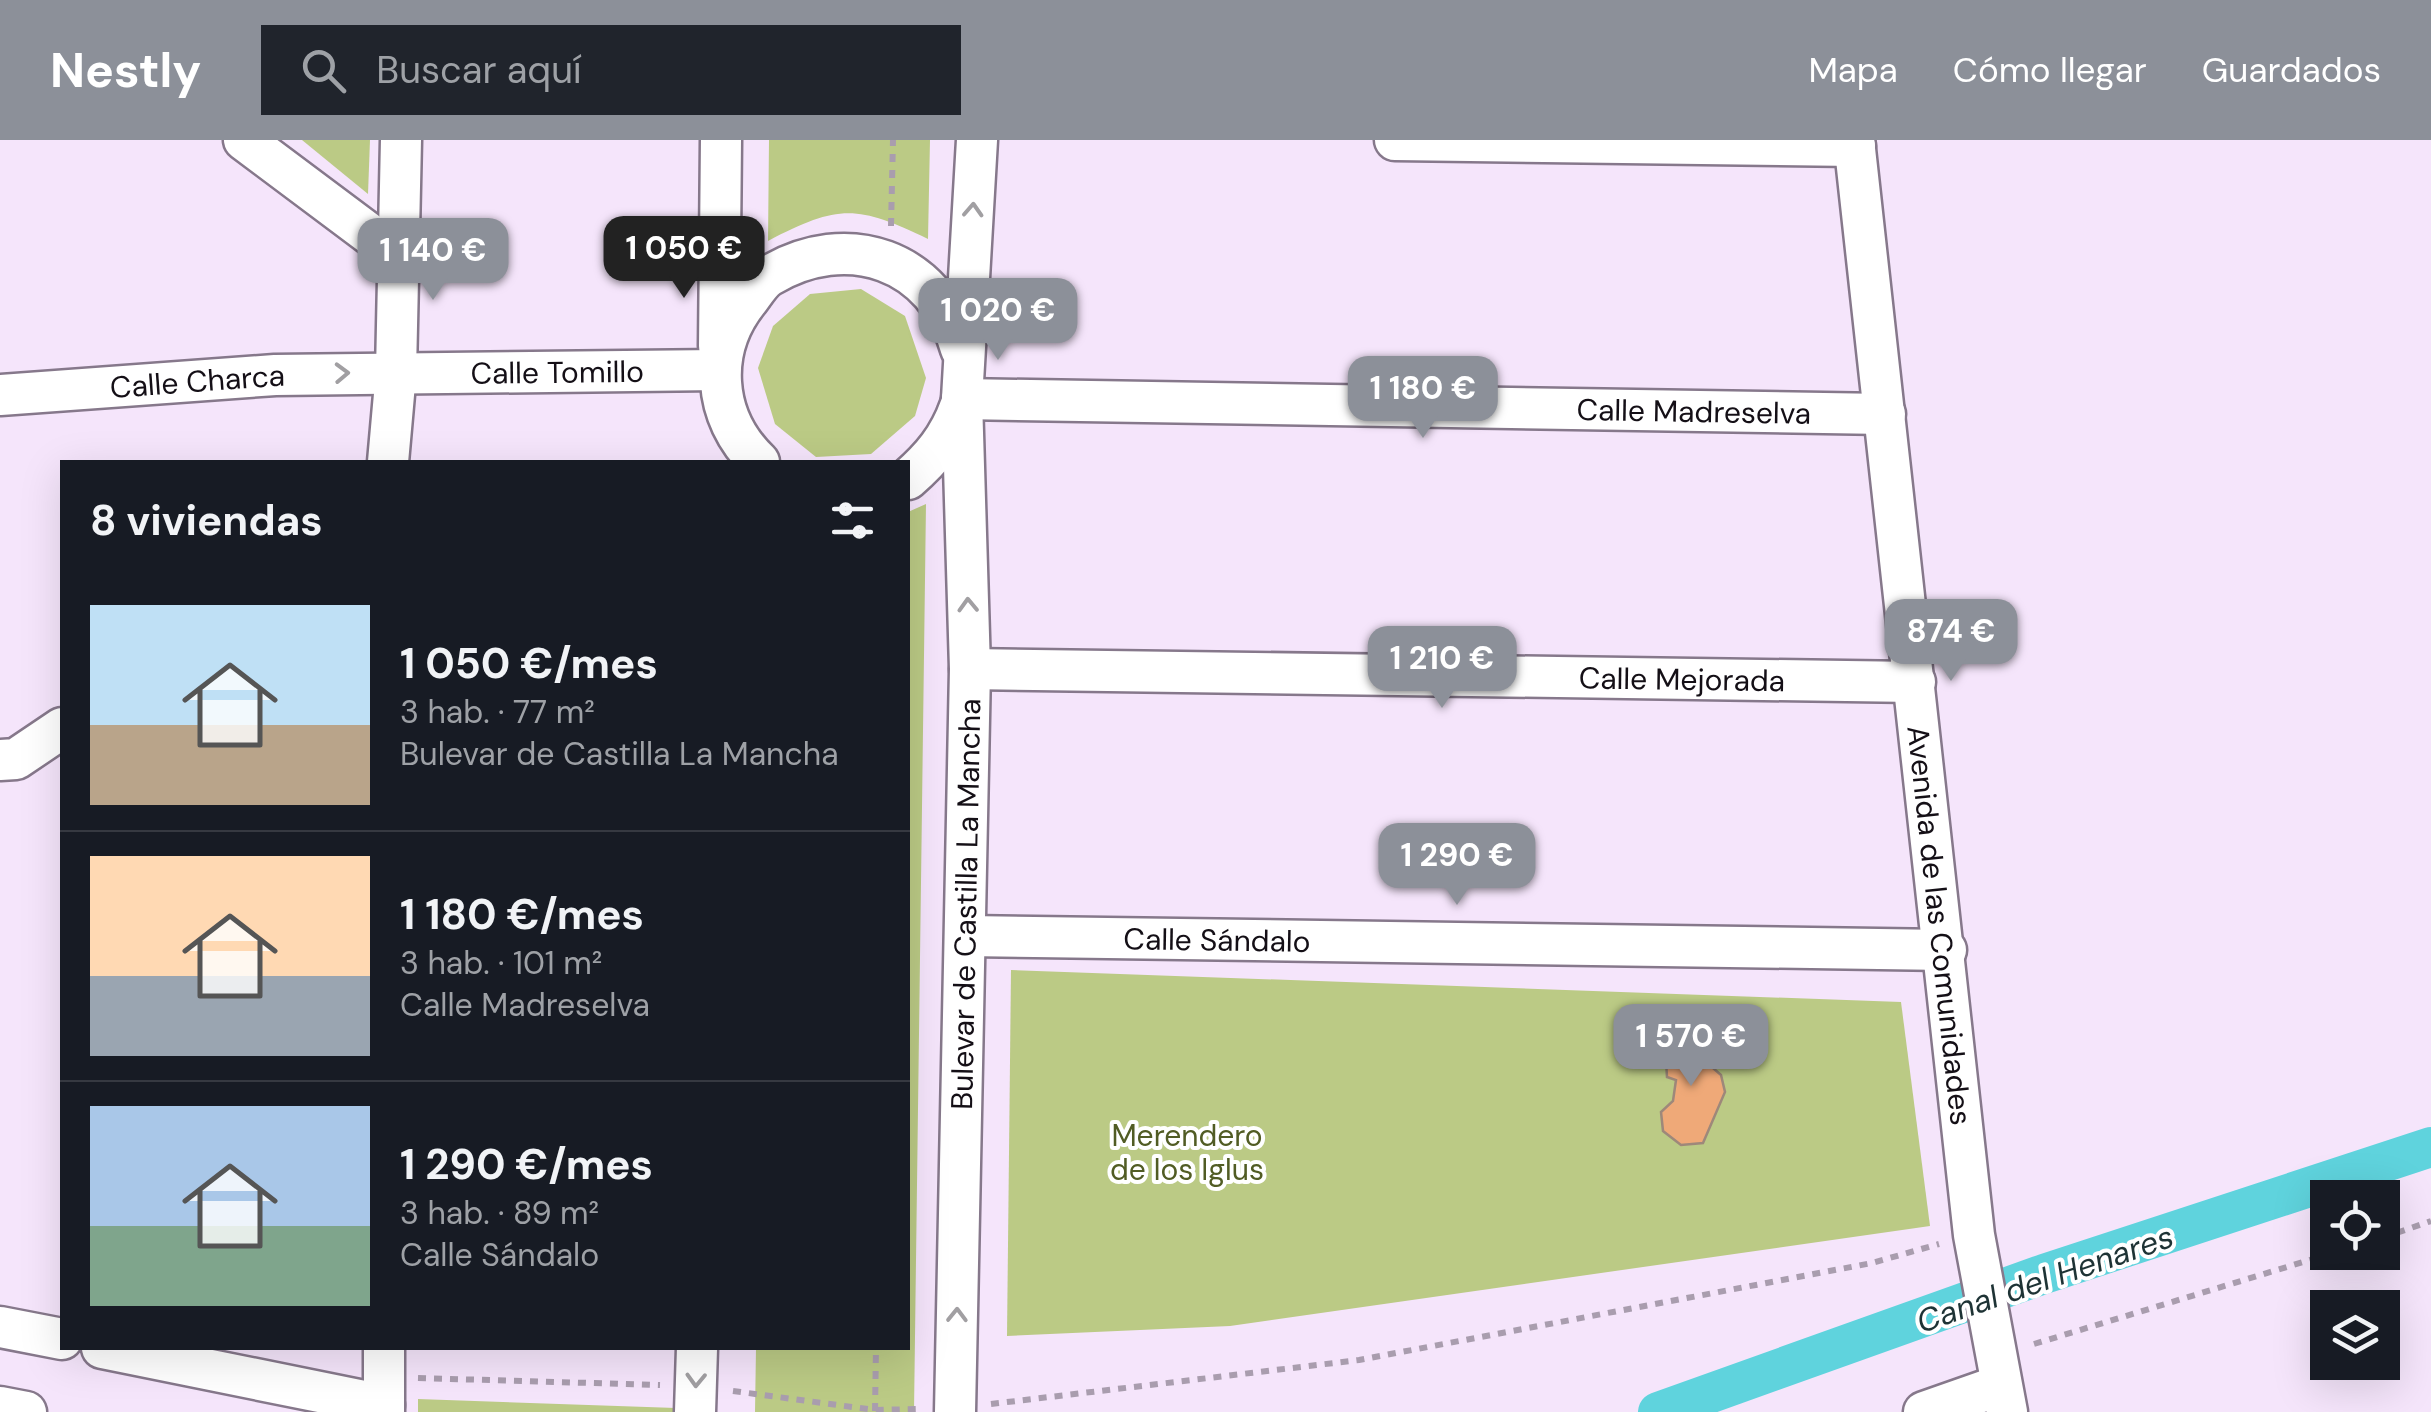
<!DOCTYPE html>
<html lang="es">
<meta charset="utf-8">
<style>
body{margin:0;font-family:"DM Sans",sans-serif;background:#20242c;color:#f1f3f6;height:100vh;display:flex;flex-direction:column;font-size:38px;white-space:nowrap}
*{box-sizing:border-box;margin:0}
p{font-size:32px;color:#9ea1a6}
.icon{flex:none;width:55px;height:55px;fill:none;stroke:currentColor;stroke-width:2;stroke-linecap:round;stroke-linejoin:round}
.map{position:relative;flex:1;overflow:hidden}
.drawer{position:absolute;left:60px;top:320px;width:850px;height:890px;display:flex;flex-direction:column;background:#171b24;border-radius:0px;box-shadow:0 10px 40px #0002}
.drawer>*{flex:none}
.buttons{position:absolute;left:2310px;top:1040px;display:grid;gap:20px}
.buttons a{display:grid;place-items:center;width:90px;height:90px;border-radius:0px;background:#171b24;box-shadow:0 10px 40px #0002;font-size:50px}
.price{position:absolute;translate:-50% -85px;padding:0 22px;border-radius:20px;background:#8c9099;color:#fff;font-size:32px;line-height:65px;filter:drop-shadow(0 2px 5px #0008)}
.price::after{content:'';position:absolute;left:50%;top:60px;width:30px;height:22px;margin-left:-15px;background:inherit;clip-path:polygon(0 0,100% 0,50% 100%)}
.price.current{background:#222;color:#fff}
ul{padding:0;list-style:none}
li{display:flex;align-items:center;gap:30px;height:250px;padding:0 30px}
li+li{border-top:2px solid #363941}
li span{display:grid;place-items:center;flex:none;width:280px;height:200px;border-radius:0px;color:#555}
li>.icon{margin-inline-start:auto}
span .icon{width:120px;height:120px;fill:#fffc;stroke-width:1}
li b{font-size:42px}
h2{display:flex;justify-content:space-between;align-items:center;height:120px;padding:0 30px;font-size:42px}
header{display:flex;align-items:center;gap:60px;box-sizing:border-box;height:140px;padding:0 50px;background:#8c9099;color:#fff}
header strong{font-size:48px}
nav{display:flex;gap:55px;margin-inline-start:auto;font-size:35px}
.search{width:700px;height:90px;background:#20242c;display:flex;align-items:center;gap:25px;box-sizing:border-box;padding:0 35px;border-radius:0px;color:#9ea1a6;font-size:38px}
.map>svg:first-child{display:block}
</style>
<header>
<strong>Nestly</strong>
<div class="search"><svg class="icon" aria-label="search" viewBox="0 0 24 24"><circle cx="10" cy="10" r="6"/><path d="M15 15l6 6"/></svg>Buscar aquí</div>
<nav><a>Mapa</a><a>Cómo llegar</a><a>Guardados</a></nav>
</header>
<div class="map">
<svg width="2431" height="1272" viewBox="0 0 2431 1272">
<rect width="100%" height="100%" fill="#f5e5fb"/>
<g fill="#bbca85">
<path d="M302,0H370L368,54Z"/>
<path d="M769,0H930L928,99C857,65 839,64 768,101Z"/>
<path d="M861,149L905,176L926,238L915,276L871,314L816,317L775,284L758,228L773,186L810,154Z"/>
<path d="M926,364L914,1272H755L756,1208H908V372Z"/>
<path d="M1011,830L1901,862L1930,1086L1230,1186L1007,1196Z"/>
<path d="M418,1259L676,1268V1272H418Z"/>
</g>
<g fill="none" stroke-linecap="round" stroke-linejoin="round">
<path stroke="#5fd3dd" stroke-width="40" d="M1658,1272L2044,1134L2431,1007"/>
</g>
<path fill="#efa978" stroke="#9e887a" stroke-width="2.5" d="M1695,892L1708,901L1715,919L1713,928L1721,935L1725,952L1703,1003L1681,1005L1663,991L1661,972L1673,961L1676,940L1667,937L1665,904L1677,893Z"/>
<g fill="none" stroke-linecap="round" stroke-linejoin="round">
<g stroke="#86788b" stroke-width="45">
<g id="street">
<path d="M244,0L399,116"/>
<path d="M1395,0L1855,6"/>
<path id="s1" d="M1854,0L1974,1095L2007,1272"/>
<path d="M719,206L721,0"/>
<path id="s2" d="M0,255L275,235L719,230"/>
<path id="s3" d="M962,259L1885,274"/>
<path d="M388,322L396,232L401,0"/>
<path d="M759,322C712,277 708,209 749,159C755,151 761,141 769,136C847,89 936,119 961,209"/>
<path d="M908,339C932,318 949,298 960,267"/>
<path id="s4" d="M970,529L1915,542"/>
<path d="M0,620L16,619L62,588"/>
<path id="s5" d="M967,796L1946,810"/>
<path d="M0,1187L62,1199"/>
<path d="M102,1208L384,1265"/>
<path d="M0,1267L26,1272"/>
<path d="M384,1272V1208"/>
<path d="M695,1272L697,1208"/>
<path id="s6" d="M955,1272L970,529L962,259L977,0"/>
<path d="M1924,1272L2001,1245"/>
</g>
</g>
<g stroke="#a99dae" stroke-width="6" stroke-dasharray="8 8" stroke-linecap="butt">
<path d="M891,86L893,0"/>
<path d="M2382,1098L2431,1081"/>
<path d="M2034,1204L2336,1112"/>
<path d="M418,1238L660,1245"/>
<path d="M733,1251L875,1270L919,1269"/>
<path d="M991,1264L1359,1220L1872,1123L1939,1104"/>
<path d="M875,1271L876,1208"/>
</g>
<use href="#street" stroke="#fff" stroke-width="40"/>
</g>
<defs><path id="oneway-chevron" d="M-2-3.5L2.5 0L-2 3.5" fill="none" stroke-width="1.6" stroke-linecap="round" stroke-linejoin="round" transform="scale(2.5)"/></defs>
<g stroke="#a19fa2">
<use href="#oneway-chevron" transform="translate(973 70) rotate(-87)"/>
<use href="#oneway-chevron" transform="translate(342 233) rotate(-2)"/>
<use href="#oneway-chevron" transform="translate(968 465) rotate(-92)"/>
<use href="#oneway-chevron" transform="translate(957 1175) rotate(-89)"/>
<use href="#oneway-chevron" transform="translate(696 1240) rotate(92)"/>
</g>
<g text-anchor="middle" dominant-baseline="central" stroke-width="8" stroke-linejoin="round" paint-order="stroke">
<g font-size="30" fill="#140f16" stroke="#fff">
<text stroke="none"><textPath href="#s2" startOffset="558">Calle Tomillo</textPath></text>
<text stroke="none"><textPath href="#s2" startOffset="198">Calle Charca</textPath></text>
<text stroke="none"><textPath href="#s3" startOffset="732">Calle Madreselva</textPath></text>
<text stroke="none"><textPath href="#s4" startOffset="712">Calle Mejorada</textPath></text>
<text stroke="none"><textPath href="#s6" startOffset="508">Bulevar de Castilla La Mancha</textPath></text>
<text stroke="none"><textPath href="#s1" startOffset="790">Avenida de las Comunidades</textPath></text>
<text stroke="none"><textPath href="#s5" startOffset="250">Calle Sándalo</textPath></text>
</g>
<g font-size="30" fill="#515c24" stroke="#fff">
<text x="1187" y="995">Merendero<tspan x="1187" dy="34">de los Iglus</tspan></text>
</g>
<g font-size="32" font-style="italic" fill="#1e3335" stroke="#fff">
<text transform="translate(2045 1139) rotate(-19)">Canal del Henares</text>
</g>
</g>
</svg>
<div class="buttons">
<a><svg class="icon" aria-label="locate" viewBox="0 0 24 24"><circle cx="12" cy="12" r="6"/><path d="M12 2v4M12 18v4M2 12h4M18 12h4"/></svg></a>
<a><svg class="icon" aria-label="layers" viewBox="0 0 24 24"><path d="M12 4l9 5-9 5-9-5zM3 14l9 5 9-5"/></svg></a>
</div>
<b class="price current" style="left:684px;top:161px">1 050 €</b>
<b class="price" style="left:433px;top:163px">1 140 €</b>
<b class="price" style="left:998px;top:223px">1 020 €</b>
<b class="price" style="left:1423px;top:301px">1 180 €</b>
<b class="price" style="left:1951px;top:544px">874 €</b>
<b class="price" style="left:1442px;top:571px">1 210 €</b>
<b class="price" style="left:1457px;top:768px">1 290 €</b>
<b class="price" style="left:1691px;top:949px">1 570 €</b>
<section class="drawer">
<h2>8 viviendas<svg class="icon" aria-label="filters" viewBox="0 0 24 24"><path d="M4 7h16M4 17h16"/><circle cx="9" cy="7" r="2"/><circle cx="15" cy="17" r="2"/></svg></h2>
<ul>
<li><span style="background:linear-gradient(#bfe0f5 60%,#b9a48a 0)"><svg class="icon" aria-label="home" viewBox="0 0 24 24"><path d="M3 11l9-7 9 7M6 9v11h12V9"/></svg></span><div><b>1 050 €/mes</b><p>3 hab. · 77 m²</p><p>Bulevar de Castilla La Mancha</p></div></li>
<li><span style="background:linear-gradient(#ffd9b3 60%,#9aa5b1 0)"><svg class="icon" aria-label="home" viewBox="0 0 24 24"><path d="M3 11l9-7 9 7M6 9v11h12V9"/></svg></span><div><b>1 180 €/mes</b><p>3 hab. · 101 m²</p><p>Calle Madreselva</p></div></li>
<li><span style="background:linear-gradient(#a9c7e8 60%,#7fa58c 0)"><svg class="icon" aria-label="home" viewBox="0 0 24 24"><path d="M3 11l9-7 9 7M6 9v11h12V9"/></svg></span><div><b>1 290 €/mes</b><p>3 hab. · 89 m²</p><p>Calle Sándalo</p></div></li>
</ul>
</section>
</div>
